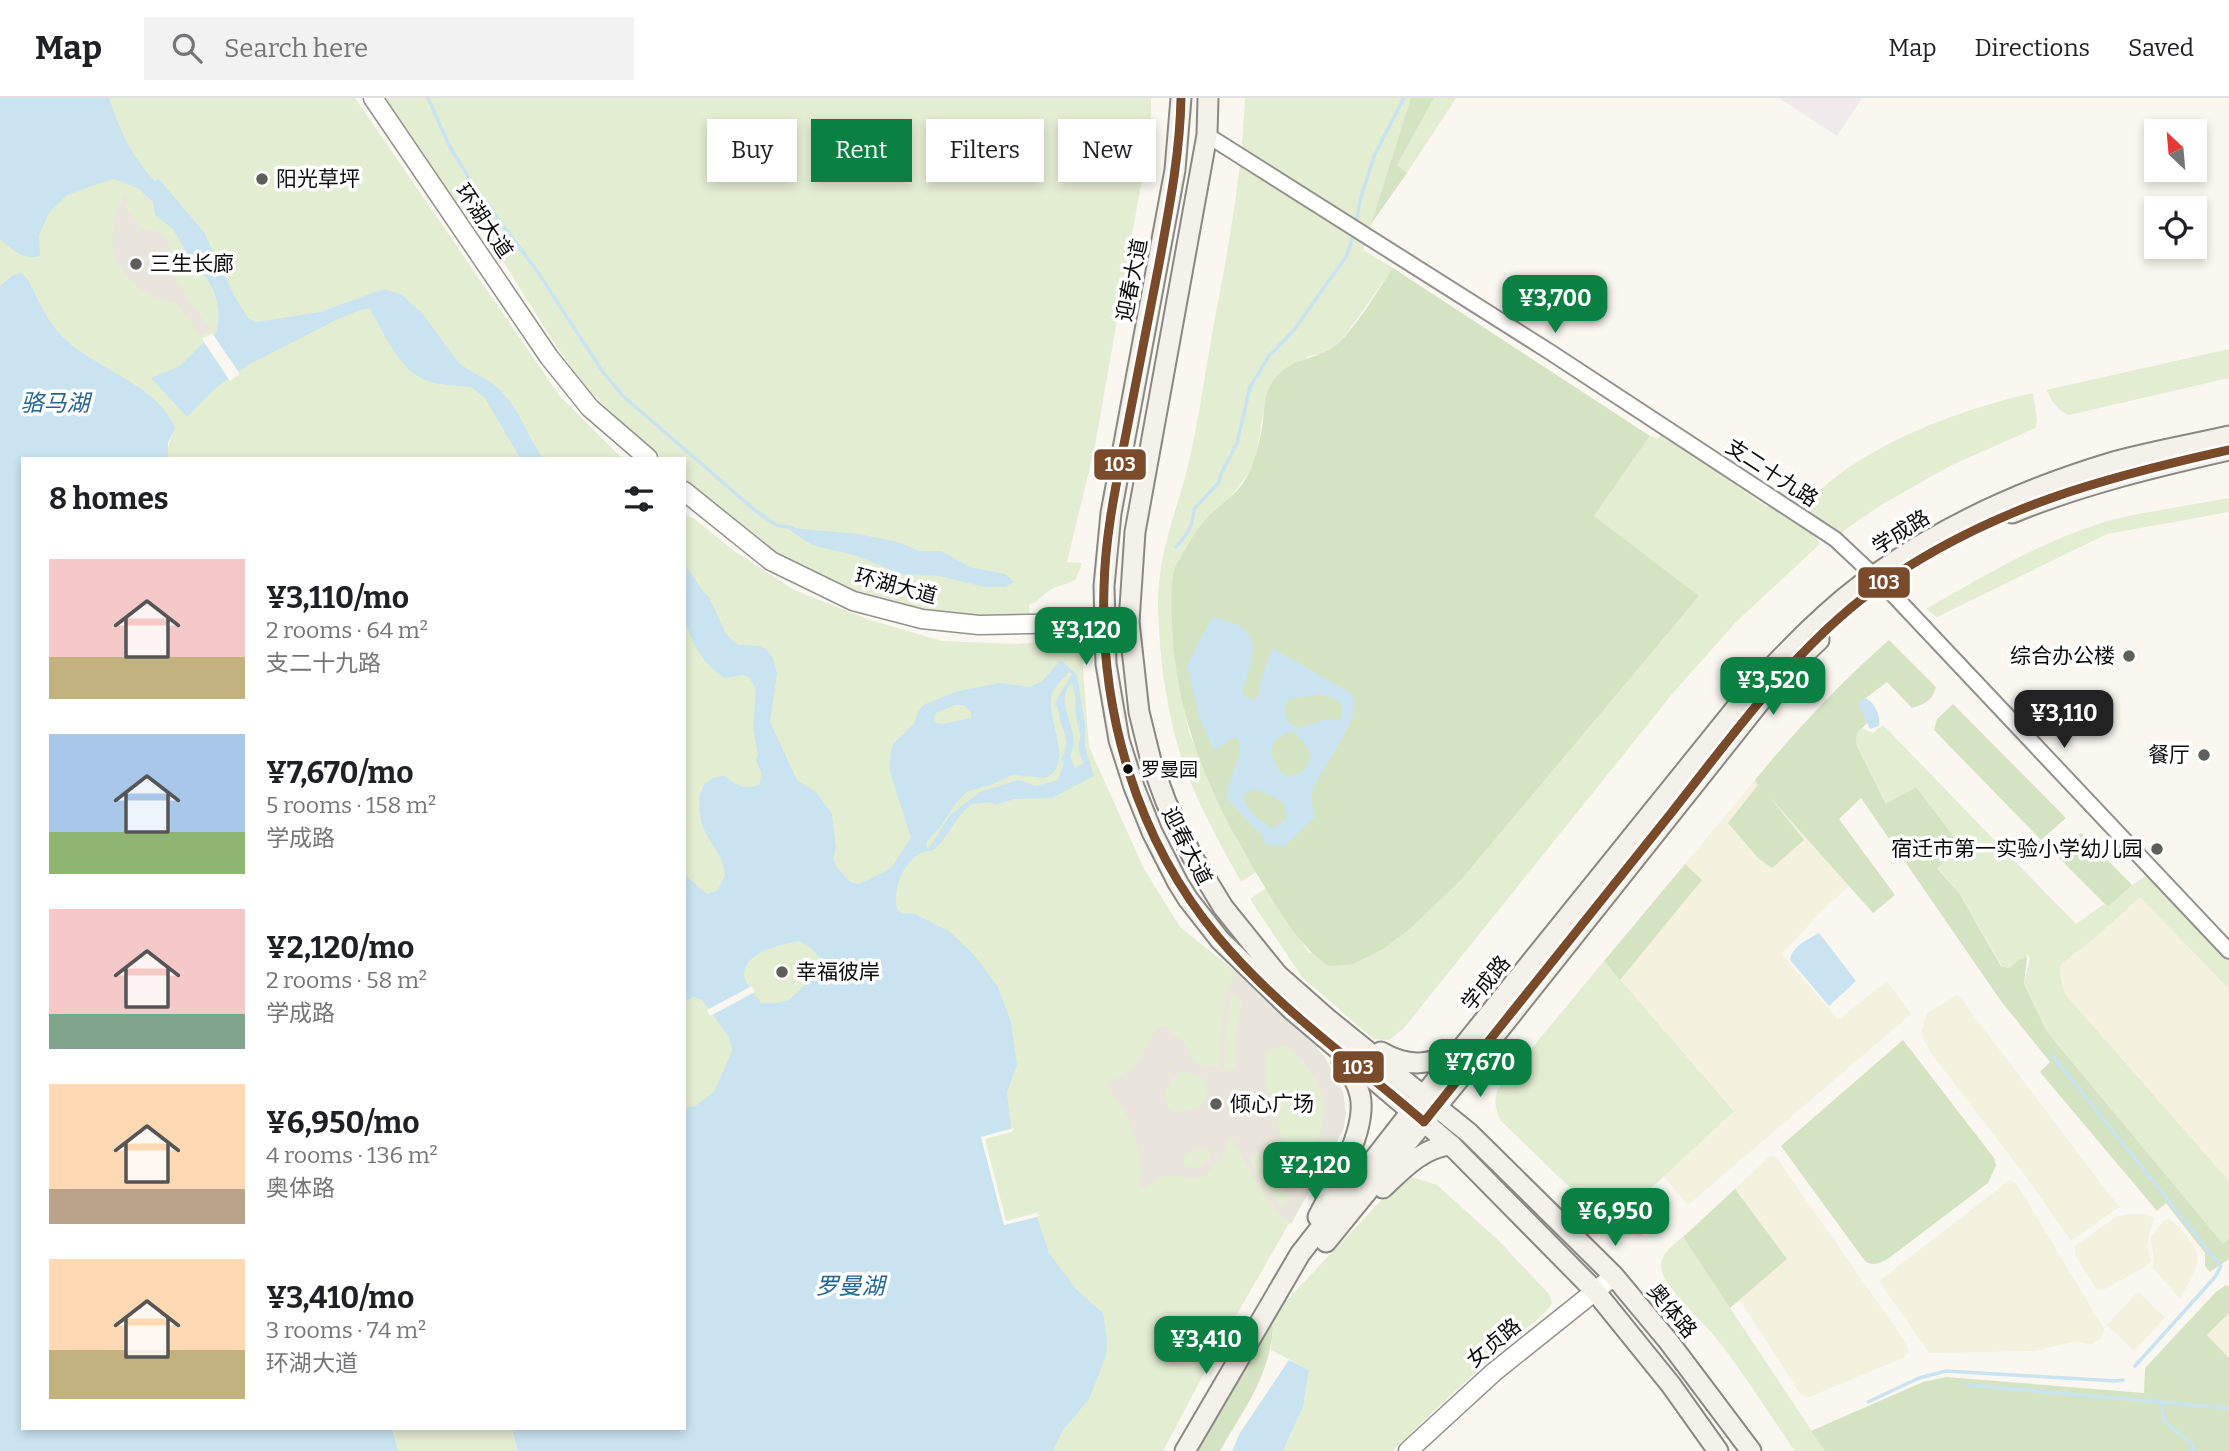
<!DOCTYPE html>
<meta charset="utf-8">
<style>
body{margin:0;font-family:Bitter,"Noto Sans SC",serif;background:#f2f2f2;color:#202124;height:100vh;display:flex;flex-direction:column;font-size:26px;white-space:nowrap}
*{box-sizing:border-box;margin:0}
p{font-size:23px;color:#757577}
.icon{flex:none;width:38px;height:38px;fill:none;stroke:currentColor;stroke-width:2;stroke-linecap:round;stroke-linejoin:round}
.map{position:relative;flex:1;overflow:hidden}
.details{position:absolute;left:21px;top:359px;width:665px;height:973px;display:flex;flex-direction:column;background:#fff;border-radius:0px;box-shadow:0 4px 10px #0003}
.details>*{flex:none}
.hud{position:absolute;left:707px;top:21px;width:665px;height:63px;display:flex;gap:14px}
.needle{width:46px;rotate:334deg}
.tools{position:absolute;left:2144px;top:21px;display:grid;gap:14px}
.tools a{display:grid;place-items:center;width:63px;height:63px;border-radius:0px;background:#fff;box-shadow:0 4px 10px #0003;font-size:35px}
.price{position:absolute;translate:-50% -60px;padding:0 16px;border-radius:14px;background:#0b8043;color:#fff;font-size:23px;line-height:46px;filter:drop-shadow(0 2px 4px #0008)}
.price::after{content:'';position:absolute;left:50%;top:42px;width:21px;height:16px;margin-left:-10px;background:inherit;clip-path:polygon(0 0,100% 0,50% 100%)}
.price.active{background:#222;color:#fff}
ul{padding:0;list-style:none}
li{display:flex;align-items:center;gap:21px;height:175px;padding:0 28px}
li span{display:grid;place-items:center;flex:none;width:196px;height:140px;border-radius:0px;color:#555}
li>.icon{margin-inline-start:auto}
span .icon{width:84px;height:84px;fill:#fffc;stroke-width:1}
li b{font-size:30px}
h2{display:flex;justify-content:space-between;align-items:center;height:84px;padding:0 28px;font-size:30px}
.chip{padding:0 24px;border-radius:0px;background:#fff;box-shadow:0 4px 10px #0003;font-size:24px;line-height:63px}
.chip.active{background:#0b8043;color:#fff}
header{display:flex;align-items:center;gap:42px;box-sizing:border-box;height:98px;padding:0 35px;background:#fff;border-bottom:2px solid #e0e0e0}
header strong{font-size:33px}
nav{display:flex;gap:38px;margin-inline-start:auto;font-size:24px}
.search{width:490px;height:63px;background:#f2f2f2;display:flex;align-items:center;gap:18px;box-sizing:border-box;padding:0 24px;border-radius:0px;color:#757577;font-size:26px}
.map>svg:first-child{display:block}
</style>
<header>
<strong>Map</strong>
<div class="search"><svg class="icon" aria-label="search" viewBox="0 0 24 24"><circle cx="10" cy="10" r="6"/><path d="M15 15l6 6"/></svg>Search here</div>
<nav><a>Map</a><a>Directions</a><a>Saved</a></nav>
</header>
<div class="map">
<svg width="2229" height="1353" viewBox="0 0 2229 1353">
<rect width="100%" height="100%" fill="#f9f7f0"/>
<path fill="#f0eaed" d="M1779,0H1862L1837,38Z"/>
<g fill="#f4f1de">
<path d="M1755,682L1850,787L1822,813L1782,856L1838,922L1887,883L1911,916L1688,1107L1664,1078L1734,1012L1620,882L1702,782L1685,766Z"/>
<path d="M2140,798L2229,891V1083L2066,897L2060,883L2061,866L2096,839Z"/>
<path d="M1958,897L2119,1109L2071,1143L2030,1084L1931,955L1923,940L1922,932L1927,915Z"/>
<path d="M1770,1058L1776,1059L1906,1245L1909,1254L1903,1260L1809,1299L1801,1297L1740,1202L1787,1161L1735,1091Z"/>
<path d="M2010,1082L2016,1085L2104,1231L2102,1240L2091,1246L2073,1244L2034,1253L1929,1255L1879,1183Z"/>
<path d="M2130,1116H2144L2155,1120L2149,1135L2147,1149L2151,1163L2145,1169L2103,1192H2097L2077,1160L2075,1155V1148L2116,1119Z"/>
<path d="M2169,1121L2175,1125L2193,1146L2197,1155L2198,1163L2194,1175L2180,1201L2153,1170L2154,1163L2151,1140L2163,1123Z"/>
<path d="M2138,1194L2165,1219L2134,1253L2107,1227Z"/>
<path d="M2229,1215V1260L2207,1237Z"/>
</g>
<g fill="#e3edd2">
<path d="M0,0H355L559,297L622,360H168C165,347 177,336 172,324C159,292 91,266 65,241C48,225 38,201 28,181L21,176L13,177L0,188Z"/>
<path d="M385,0H1151V29L1095,348L1067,464L1082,465L1076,481C1068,486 1061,487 1054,490C1044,494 1039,504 1029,507L1030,522C1007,521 983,524 960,521C891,512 820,486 763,446C735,427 710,404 684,382V360H659L585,289L551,240L488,139L468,121Z"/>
<path d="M1245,0H1411L1363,152L1393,170L1347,235L1335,248L1321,256L1308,258L1265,304L1256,358L1248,376L1173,473L1172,522L1176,569L1189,635L1240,748L1256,774L1241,784C1222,749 1202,714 1187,675C1167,621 1159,562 1158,504C1158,449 1182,402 1192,350C1201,307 1207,263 1215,220C1229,147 1242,74 1245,0Z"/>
<path d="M1434,0H1456L1407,75L1397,67Z"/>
<path d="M2229,251V280L2069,317C2057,313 2052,302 2046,292Z"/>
<path d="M2033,295L2037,323L2035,330L1950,368L1881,407L1839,436L1803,411C1850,351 1960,311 2033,295Z"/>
<path d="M1662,335L1767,409L1770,406L1813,436L1820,446L1736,524L1673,595L1404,930L1389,942L1373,941L1302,879L1250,801L1266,790L1309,855L1412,829L1461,782L1698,499L1594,418L1650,338L1658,341Z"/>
<path d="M2229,400V414L2107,436L1937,519L1926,511C1982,479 2037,446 2098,426C2137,414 2188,408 2229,400Z"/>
<path d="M684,416L696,422L734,453L794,492L867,521L942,543L1017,546L1056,543L1082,557L1089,649L1144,771L1180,829L1236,874L1308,939L1324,958L1343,994L1346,1016L1343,1032L1218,1249L1163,1353H398L392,1330H684Z"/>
<path d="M1883,627L2076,826L2104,806L2108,809L2132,787L2152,774L2229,858V891L2140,799L2096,839L2061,866C2059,878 2061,886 2066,897L2229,1083V1141L2223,1147L2047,934L2024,886L2030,861L2027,855V859L2020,861L2009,870L2002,868L1959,795L1937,769L1961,748L1916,689L1887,707L1856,646L1857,635L1862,630L1873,635Z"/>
<path d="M1604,863L1734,1013L1647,1094L1665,1116L1640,1138L1618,1136L1501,1023C1495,1012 1494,1003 1498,991Z"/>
<path d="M1409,1078L1437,1087L1498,1142L1549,1196L1552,1205C1542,1221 1523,1232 1508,1245C1470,1280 1430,1315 1393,1353H1283L1303,1309L1309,1272L1271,1252L1273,1229L1267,1223L1393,1090Z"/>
<path d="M1683,1139L1825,1353H1795C1769,1316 1745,1277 1717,1241C1705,1225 1667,1192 1662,1174C1658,1157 1672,1148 1683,1139Z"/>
</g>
<g fill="#d4e3c1">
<path d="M1411,0H1434L1397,67L1407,75L1371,126Z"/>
<path d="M1393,170L1650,338L1594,418L1699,498L1461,782L1412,829L1383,851L1353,866L1329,868C1299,848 1282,817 1263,786C1216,709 1181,636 1173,545C1172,523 1170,498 1173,476C1174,469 1179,463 1182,457C1188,447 1194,435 1202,426C1212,412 1229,403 1240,389C1254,371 1259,347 1263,324C1264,312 1264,299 1270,288C1287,258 1315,264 1336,247C1358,228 1376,194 1393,170Z"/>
<path d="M1889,542L1936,589C1932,603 1925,606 1912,610L1887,584L1859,605L1867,625L1857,635L1856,646L1886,706L1916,689L1961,748L1937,770L1959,795L2001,868L2009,870L2020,861L2027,859L2024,886L2047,934L2223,1146L2229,1141V1161L2210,1174L2205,1168V1155L2166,1105L2157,1113L2040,974L2050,964L2001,903L1861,700L1839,721L1895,797L1873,815L1769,698L1804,742L1772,770L1758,760L1728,725L1758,687L1755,682C1796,632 1840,585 1889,542Z"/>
<path d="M1953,606L2066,720L2041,742L1934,632L1937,621Z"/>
<path d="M2081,735L2132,787L2108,809L2059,760L2069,745Z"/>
<path d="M1685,766L1702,782L1620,882L1604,863Z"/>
<path d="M1903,942L1994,1060L1996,1067L1988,1085L1889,1160C1881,1165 1873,1169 1865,1163L1781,1048Z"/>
<path d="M1735,1091L1787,1161L1730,1210L1683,1139Z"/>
<path d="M2226,1187L2229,1189V1215L2207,1237L2229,1260V1353H1825L1811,1333L1923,1284L1946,1279L2144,1295L2145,1270L2216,1194Z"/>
<path d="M1267,1223L1273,1229C1270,1278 1244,1311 1220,1353H1194Z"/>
</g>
<g fill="#e9e5dc" fill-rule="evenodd">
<path d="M124,96L129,99L126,110L142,130L156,133L166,140L171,156L172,173L179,187L211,233L201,239L178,206L156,201L143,193L130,182L121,170L115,157L112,143L114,123Z"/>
<path d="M1236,874L1308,939L1324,958L1343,994L1346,1016L1343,1032L1291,1126L1279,1116L1258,1087L1230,1038L1221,1060L1206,1077L1194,1081L1173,1077L1163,1078L1147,1089L1140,1088L1141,1058L1128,1019L1106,984L1124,976L1139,963L1157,929L1165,928L1186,947L1195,965L1218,970L1225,897ZM1232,895L1242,901L1236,945V971L1224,974L1225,935ZM1284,948L1294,953L1306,967L1315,979L1322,997L1324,1014L1321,1033L1315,1046L1301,1054L1288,1049L1282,1039L1266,990L1265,959L1269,952ZM1182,972L1201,979L1206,987L1207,995L1201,1008L1176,1015L1169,1010L1164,999L1173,979ZM1204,1050L1207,1051L1211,1057L1206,1065L1194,1071L1183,1067V1060L1186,1057ZM1259,1054L1277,1085L1290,1101L1282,1110L1264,1087L1249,1060Z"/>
</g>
<g fill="#c9e4f0" fill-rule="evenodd">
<path d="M0,0H109C121,34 130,57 155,83L158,80L204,134L236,201L249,221L256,224L320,214L384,191L402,197L422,215L458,264C470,275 487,279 499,291C519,310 527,338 543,360H520L485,300L471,289C457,287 441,288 428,283C398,272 385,236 370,211H363L340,220L248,267L217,289L187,319L151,280L180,268L200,248L215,237C224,214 215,183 195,169L173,131L155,117L153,104L138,90L113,81L89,89L67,97L49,115L39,137L40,158C23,163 12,151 0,141Z"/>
<path d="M21,175L28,181C38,201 48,225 65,241C94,269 162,290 175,330L168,345V360H23V1330H392L398,1353H0V188L13,177Z"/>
<path d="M793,430L859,436L901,445L919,453H941L970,469L1005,476L1014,484L1005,489H985L939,478L903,476L854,457L812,447L788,431Z"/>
<path d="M684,465L702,492L709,499L726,536L738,547L759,548L767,552L773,560L777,575L770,624L797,682L816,694L832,716L836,750L833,761L836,768L850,784L859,786L891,770L911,740L890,674V657L893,646L914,626L917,616L923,607L958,593L1000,585L1030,589L1042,583L1061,562L1077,577L1085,626V648L1094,678L1052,700L1014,701L996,707L990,704L972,706C954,720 951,735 937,749C932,754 929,752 923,754C902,764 893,791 897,811L902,815L915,816L949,833L975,858L998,889L1011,924L1017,967L1007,994L1011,1031L981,1039L1004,1127L1037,1119L1049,1155L1076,1191L1103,1215L1107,1241L1106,1258L1089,1301L1063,1332L1053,1353H518L512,1330H684V1010L695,1008L714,994L732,953L729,939L702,902L693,899L684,903V776L707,796L717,793L725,778C725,757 706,743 701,723C697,700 698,679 725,678C738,688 745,693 760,686L761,674L756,662L758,658L753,630L756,591L749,579L742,577L726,580C704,570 688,539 684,516C682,500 684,481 684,465ZM1069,574L1072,576C1067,587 1059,595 1055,606C1061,614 1058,619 1062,628C1067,642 1069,647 1061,661L1064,665L1058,682L1036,688L1018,682L980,694L950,717L929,750L926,748L928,742L940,729L956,705L968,693L991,687L1012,677L1045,680C1077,666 1044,620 1052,596C1055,587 1063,581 1069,574ZM1072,584C1078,599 1073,619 1081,637C1077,648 1078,655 1084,665L1075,670L1070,657C1085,636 1051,607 1072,584ZM955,607H964L971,614V620L942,626L936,625L934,620L936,615ZM799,843C811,849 822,859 826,872L824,879L807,885L789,902L777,905H761C756,897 744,885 744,876C744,854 783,846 799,843Z"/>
<path d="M1217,520C1225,523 1236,525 1243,530C1263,544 1247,576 1242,594L1246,599L1254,602L1259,597V589L1272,550L1351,595C1368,616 1321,668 1313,692C1310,701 1313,709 1315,719L1285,748L1266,747L1261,737L1227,701C1223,685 1248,655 1237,640H1231L1217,652L1213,651L1200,621L1187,567L1211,521ZM1320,596L1336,601L1341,607V621L1324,622L1299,630L1289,625C1274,593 1303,602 1320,596ZM1288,634H1294L1306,647L1311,658C1307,672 1300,678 1285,678C1274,668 1270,659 1273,644ZM1255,691L1274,699L1285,707L1287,719L1281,726L1273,730C1261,725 1246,711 1243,698L1249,693Z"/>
<path d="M1865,600C1874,603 1881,618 1879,628L1870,631L1858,605Z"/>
<path d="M1819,835L1856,883L1829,908L1790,862C1792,848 1807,842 1819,835Z"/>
<path d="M1289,1262L1309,1272L1303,1309L1283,1353H1232L1240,1335Z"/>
</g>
<g fill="#f9f7f0">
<path d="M212,235L240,276L230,283L202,241Z"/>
<path d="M752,888L755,894L710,918L707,912Z"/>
<path d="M1014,1030L1012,1034L985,1041L1006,1123L1036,1115L1040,1118L1004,1127L981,1039Z"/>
</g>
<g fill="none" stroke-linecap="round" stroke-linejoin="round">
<g stroke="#c9e4f0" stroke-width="3.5">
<path d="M428,0L450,49L475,90L537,173L603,274L623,298L756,413L776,427L793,430"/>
<path d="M1357,121L1360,102L1374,58L1404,0"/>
<path d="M1176,449C1187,437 1193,428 1194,411L1219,384L1221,376L1237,345L1250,289L1259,275L1268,259L1294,232L1333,177L1346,159L1354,136"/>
<path d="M2052,957L2221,1168L2215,1179L2135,1268"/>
<path d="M1967,1287L2229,1310"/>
<path d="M1868,1304L1919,1280L1946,1273L2116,1283L2123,1282"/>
<path d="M2161,1304L2164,1323L2192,1346L2194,1351L2191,1353"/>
</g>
<g stroke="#92918e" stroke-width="18">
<path id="minor" d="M1207,37L1550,254L1835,441L1883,486L2229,853"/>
</g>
<g stroke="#92918e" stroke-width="21">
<g id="tertiary">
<path d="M373,0L549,259L590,310L648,360"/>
<path d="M684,393L771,463L853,503L922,521L979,527L1129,524"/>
<path d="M1408,1353L1494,1274L1614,1178"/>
</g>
</g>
<g stroke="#898885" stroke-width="23">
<g id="secondary">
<path d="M1181,0L1175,72L1111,415L1104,488L1106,566L1119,642L1134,689L1152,734L1178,785L1188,801L1220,842L1292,912L1451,1047L1595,1193L1671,1287L1718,1353"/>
<path d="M1208,0L1207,37L1135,434L1129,524L1139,614L1151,663L1166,704L1192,758L1223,809L1277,876L1329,922L1469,1035L1614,1178L1669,1244L1751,1353"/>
<path d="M2012,415C2083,386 2155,369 2229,352"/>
<path d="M1381,954C1408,970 1430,967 1458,954"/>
<path d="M1383,1090C1402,1072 1423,1049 1451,1047"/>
<path d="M1318,1119C1334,1087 1368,1032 1360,997C1357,984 1350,973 1342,964"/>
<path d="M1326,1144L1495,937L1778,581L1819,542"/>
<path d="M1185,1353L1300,1156L1424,997L1748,595C1787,553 1829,508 1876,476C1947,426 2027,390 2110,365C2149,354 2190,347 2229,338"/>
</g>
</g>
<use href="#minor" stroke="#fefefd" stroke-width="14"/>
<use href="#tertiary" stroke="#fefefd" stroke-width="18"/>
<use href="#secondary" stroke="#f3f1e9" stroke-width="19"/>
<g stroke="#fff" stroke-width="14">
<path id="bus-1" d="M1181,0C1180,56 1169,111 1159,166C1148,223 1137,279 1126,336C1116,387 1105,438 1104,490C1100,615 1137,742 1218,839C1277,910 1355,964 1424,1024C1507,921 1589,817 1672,714C1737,632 1799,543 1886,483C1995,409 2102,380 2229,352"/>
</g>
<use href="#bus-1" stroke="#7a4b2a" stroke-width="9"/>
</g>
<g fill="#5e5e5b" stroke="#fff" stroke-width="2.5">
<circle cx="262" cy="81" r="7"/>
<circle cx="136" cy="166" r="7"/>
<circle cx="2129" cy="558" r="7"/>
<circle cx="2204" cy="657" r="7"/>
<circle cx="2157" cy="751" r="7"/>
<circle cx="782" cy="874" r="7"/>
<circle cx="1216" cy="1006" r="7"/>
</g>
<circle fill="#0b0b0b" stroke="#fff" stroke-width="2.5" cx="1128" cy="671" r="6"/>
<g text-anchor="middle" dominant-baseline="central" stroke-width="7" stroke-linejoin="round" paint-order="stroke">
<g font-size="19" fill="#0b0b0b" stroke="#fff" text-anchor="start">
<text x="1141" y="671">罗曼园</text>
</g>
<g font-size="21" fill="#0b0b0b" stroke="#fff" text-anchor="start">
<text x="276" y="81">阳光草坪</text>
<text x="150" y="166">三生长廊</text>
<text x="2115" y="558" text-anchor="end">综合办公楼</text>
<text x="2190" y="657" text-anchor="end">餐厅</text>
<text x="2143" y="751" text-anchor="end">宿迁市第一实验小学幼儿园</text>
<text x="796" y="874">幸福彼岸</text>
<text x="1230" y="1006">倾心广场</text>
</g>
<g font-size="21" fill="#0b0b0b" stroke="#fff">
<text transform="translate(484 123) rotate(56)">环湖大道</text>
<text transform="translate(1132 182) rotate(-79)">迎春大道</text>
<text transform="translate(1772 375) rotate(33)">支二十九路</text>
<text transform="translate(1901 434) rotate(-32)">学成路</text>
<text transform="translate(896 488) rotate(15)">环湖大道</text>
<text transform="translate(1187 748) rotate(63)">迎春大道</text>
<text transform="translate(1486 885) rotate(-51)">学成路</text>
<text transform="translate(1672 1213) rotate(50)">奥体路</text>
<text transform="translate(1494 1245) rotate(-40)">女贞路</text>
</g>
<g font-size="23" font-style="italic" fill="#226590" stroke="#fff">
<text x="55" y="305">骆马湖</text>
<text x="850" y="1188">罗曼湖</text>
</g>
</g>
<g stroke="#fff" stroke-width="2.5">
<rect x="1093" y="350" width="54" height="33" rx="7" fill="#7a4b2a"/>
<rect x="1857" y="468" width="54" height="33" rx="7" fill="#7a4b2a"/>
<rect x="1332" y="952" width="53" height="34" rx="7" fill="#7a4b2a"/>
</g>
<g font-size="19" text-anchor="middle" font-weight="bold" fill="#fff">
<text x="1120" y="373">103</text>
<text x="1884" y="491">103</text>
<text x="1358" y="976">103</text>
</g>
</svg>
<div class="tools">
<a><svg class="needle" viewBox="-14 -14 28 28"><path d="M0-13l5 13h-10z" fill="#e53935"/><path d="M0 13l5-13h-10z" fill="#757577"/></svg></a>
<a><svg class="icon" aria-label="locate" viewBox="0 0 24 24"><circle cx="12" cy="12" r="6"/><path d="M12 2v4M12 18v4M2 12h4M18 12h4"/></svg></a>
</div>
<b class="price" style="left:1555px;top:237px">¥3,700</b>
<b class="price" style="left:1086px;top:569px">¥3,120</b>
<b class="price" style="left:1773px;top:619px">¥3,520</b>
<b class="price active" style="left:2064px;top:652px">¥3,110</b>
<b class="price" style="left:1480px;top:1001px">¥7,670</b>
<b class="price" style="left:1315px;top:1104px">¥2,120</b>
<b class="price" style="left:1615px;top:1150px">¥6,950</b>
<b class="price" style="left:1206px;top:1278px">¥3,410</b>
<div class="hud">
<a class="chip">Buy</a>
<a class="chip active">Rent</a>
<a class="chip">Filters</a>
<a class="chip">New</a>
</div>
<section class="details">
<h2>8 homes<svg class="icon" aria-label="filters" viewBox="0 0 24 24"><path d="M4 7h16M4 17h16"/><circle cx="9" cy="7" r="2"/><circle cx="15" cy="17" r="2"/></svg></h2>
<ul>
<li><span style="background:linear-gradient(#f6c9c9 70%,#c2b280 0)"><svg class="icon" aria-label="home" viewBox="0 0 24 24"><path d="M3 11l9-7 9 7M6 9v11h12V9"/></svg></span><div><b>¥3,110/mo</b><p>2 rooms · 64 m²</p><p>支二十九路</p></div></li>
<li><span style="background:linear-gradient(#a9c7e8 70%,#8fb573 0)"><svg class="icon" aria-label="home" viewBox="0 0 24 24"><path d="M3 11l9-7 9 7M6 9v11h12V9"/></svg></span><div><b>¥7,670/mo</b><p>5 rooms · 158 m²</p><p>学成路</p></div></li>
<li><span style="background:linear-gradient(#f6c9c9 75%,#7fa58c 0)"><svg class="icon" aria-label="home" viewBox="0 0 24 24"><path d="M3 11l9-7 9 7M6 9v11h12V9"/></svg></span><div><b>¥2,120/mo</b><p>2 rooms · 58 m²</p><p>学成路</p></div></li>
<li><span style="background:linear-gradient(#ffd9b3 75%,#b9a48a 0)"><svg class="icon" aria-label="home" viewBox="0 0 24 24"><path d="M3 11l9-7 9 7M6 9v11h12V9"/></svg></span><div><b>¥6,950/mo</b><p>4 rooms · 136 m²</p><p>奥体路</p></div></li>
<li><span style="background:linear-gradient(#ffd9b3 65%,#c2b280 0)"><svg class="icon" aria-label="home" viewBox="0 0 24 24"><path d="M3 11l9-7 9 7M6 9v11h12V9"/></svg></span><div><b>¥3,410/mo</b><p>3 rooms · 74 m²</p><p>环湖大道</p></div></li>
</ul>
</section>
</div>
